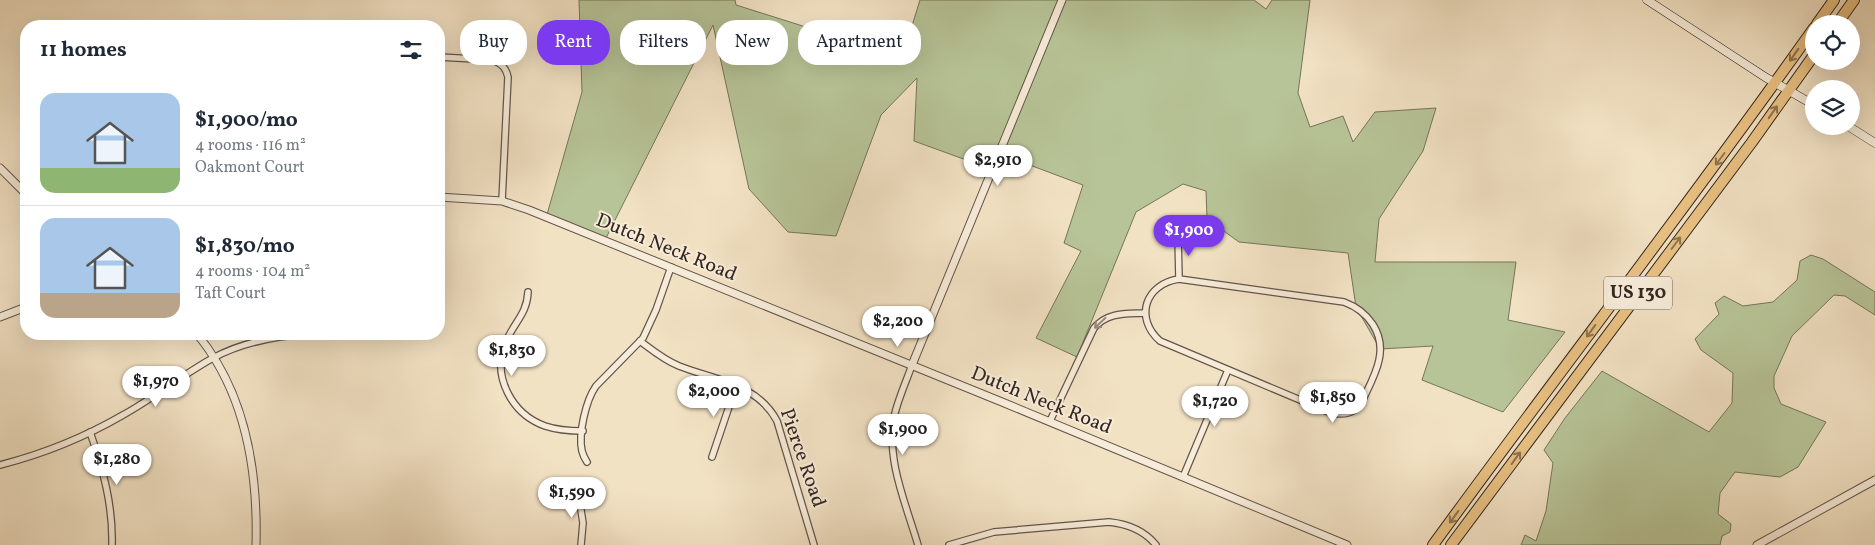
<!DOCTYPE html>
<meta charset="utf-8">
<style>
body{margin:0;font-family:Vollkorn,serif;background:#f2f2f3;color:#1f2937;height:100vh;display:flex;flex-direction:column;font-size:19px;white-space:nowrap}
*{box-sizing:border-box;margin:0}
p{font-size:16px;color:#747a83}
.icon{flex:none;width:28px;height:28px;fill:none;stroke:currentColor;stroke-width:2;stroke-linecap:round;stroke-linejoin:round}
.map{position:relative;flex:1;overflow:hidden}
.sheet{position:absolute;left:20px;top:20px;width:425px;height:320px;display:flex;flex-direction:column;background:#fff;border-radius:20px;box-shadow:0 5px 20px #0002}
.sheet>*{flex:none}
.hud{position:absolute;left:460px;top:20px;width:475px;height:45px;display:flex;gap:10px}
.tools{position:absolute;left:1805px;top:15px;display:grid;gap:10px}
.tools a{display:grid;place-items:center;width:55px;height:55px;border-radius:50%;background:#fff;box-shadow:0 5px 20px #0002;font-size:25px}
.price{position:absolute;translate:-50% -42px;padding:0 11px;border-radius:18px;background:#fff;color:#222;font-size:16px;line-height:32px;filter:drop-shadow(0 1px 2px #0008)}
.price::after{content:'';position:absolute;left:50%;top:30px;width:15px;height:11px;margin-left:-8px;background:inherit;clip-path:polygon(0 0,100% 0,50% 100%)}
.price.on{background:#7c3aed;color:#fff}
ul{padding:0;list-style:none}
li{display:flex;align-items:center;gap:15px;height:125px;padding:0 20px}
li+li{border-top:1px solid #e0e1e3}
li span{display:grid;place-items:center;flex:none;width:140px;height:100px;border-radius:15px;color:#555}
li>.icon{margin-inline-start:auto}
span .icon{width:60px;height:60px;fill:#fffc;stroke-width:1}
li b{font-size:21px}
h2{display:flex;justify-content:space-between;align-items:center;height:60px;padding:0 20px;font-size:21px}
.chip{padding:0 18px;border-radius:20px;background:#fff;box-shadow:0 5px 20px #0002;font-size:18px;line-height:45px}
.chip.on{background:#7c3aed;color:#fff}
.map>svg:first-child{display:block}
</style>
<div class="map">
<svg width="1875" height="545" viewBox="0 0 1875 545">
<rect width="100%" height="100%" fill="#f2e2c4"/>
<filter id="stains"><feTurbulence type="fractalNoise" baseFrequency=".004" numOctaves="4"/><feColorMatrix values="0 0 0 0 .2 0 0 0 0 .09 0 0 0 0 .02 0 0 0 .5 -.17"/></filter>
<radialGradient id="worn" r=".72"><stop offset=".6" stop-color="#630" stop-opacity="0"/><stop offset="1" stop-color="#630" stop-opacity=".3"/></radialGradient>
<g fill="#b7c497" stroke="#75755c">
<path d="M579,0H735L736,5L863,45L897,28L911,29L920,0H1254L1266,9L1272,0H1310L1298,93L1310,127L1343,116L1353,142L1375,112L1436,108L1423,151L1379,219L1375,262H1516L1508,320L1565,332L1503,412L1422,380L1433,346L1380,349L1356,307L1348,253L1239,242L1207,219L1206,191L1183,184L1136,212L1077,357L1036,338L1081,251L1064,243L1083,185L1019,161L1013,177L914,141L917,78L881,115L836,236L788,232L749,189L713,25L604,242L546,218L582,92Z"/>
<path d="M1811,255L1823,259L1875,292V315L1845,296L1834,295L1792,336L1774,376V388L1781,404L1826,422L1798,467L1780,477L1735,472L1720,493L1718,514L1731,524L1730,532L1722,536L1720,545H1521L1525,535L1536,541L1546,511L1553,463L1544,450L1565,418L1602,371L1709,432L1732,403L1733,373L1701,350L1695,339L1719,314L1715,303L1724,296L1743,306L1773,302L1797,280L1800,261Z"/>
</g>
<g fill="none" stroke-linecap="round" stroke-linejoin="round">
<g stroke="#63554a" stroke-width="8">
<g id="minor">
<path d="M439,57L493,60C502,64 506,68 508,77L502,201"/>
<path d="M1178,236L1179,279"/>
<path d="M1179,279L1344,302C1368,311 1385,333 1379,360C1376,375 1367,390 1361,404C1353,414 1344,415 1331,413L1160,341C1134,318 1145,284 1179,279Z"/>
<path d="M528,292C527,315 513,323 505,344C492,377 512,414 545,426C557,430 570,431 583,431"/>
<path d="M640,341C652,350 664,360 679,366C714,380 757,383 777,421L814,545"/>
<path d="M912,365C906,382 898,399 894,417C886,460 906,504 918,545"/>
<path d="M1050,421L1094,328C1108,312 1125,314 1145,313"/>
<path d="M90,432C103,469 113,505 112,545"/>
<path d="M712,457L736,386"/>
<path d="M587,462C585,459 583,455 582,451C578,434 586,400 596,386L643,338L656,310L671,267"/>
<path d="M0,465C43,454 85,437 123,415C154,398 182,375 213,358C241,343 276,336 308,334"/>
<path d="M1183,477L1228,370"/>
<path d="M578,491L583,523L581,545"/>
<path d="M949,545L994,532L1109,522C1128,524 1144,530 1156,545"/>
</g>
</g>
<g stroke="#63554a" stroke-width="9">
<g id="tertiary">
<path d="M0,168L26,194"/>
<path d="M439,197L502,201L529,210L1002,402L1347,545"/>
<path d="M0,317L26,307"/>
<path d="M197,334C245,392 258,471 256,545"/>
<path d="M912,365L1062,0"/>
<path d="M1757,545L1875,480"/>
</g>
</g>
<g stroke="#332621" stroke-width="9">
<g id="secondary">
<path d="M1647,0L1765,77L1814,105"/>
<path d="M1848,126L1875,143"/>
</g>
</g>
<g stroke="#332621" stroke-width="12">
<g id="trunk">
<path d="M1817,24L1834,0"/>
<path d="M1837,24L1854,0"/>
<path d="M1433,545C1559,372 1690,203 1814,28"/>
<path d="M1451,545L1752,142L1814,55"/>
</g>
</g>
<use href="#minor" stroke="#f7ecd9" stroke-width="5.5"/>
<use href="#tertiary" stroke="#f7ecd9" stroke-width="7"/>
<use href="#secondary" stroke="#f7ecd9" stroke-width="8"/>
<use href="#trunk" stroke="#e9c182" stroke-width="10"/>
</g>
<defs><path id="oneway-shaft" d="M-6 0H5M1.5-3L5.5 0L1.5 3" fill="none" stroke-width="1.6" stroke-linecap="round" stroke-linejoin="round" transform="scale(1.25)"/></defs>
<g stroke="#8e7452">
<use href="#oneway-shaft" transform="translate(1794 55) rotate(125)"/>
<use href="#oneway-shaft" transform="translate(1773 112) rotate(-55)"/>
<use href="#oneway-shaft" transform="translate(1720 159) rotate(127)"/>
<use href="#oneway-shaft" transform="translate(1676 243) rotate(-53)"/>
<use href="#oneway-shaft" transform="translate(1591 331) rotate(126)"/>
<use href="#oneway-shaft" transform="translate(1516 458) rotate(-54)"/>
<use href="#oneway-shaft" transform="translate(1454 517) rotate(126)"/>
</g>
<use stroke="#95897d" href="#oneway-shaft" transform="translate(1100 323) rotate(137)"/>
<g text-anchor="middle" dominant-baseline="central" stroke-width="4" stroke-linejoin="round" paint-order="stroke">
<rect fill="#f7ecd9" stroke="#6e6158" stroke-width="1" x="1604" y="276.5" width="68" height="33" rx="4"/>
<g font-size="19" font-weight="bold" fill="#332621">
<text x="1638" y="293">US 130</text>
</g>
<g font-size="20" fill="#332621" stroke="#f7ecd9">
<text transform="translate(666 248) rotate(22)">Dutch Neck Road</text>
<text transform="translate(1041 401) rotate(22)">Dutch Neck Road</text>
<text transform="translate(802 458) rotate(71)">Pierce Road</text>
</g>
</g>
<rect width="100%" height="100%" filter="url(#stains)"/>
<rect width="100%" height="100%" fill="url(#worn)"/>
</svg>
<div class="tools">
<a><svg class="icon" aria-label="locate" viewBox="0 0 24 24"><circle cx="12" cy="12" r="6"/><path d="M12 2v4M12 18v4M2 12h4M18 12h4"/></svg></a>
<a><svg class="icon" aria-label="layers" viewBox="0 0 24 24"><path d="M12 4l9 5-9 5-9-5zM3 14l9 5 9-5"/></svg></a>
</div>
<b class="price" style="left:998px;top:187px">$2,910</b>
<b class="price on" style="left:1189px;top:257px">$1,900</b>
<b class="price" style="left:898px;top:348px">$2,200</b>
<b class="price" style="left:512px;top:377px">$1,830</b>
<b class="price" style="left:156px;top:408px">$1,970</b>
<b class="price" style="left:714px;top:418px">$2,000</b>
<b class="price" style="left:1333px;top:424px">$1,850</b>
<b class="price" style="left:1215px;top:428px">$1,720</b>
<b class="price" style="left:903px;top:456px">$1,900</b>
<b class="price" style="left:117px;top:486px">$1,280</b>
<b class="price" style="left:572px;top:519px">$1,590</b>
<div class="hud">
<a class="chip">Buy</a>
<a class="chip on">Rent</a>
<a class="chip">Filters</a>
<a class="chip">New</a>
<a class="chip">Apartment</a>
</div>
<section class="sheet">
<h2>11 homes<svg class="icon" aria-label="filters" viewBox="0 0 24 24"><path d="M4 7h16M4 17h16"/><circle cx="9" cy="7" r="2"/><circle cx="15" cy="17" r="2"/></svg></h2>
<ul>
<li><span style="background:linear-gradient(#a9c7e8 75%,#8fb573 0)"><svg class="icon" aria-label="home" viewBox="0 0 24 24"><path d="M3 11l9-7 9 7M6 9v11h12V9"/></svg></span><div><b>$1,900/mo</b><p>4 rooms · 116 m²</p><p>Oakmont Court</p></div></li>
<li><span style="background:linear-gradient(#a9c7e8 75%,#b9a48a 0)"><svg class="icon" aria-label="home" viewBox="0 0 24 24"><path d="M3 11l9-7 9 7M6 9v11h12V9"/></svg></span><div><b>$1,830/mo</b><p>4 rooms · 104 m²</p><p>Taft Court</p></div></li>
</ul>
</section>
</div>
